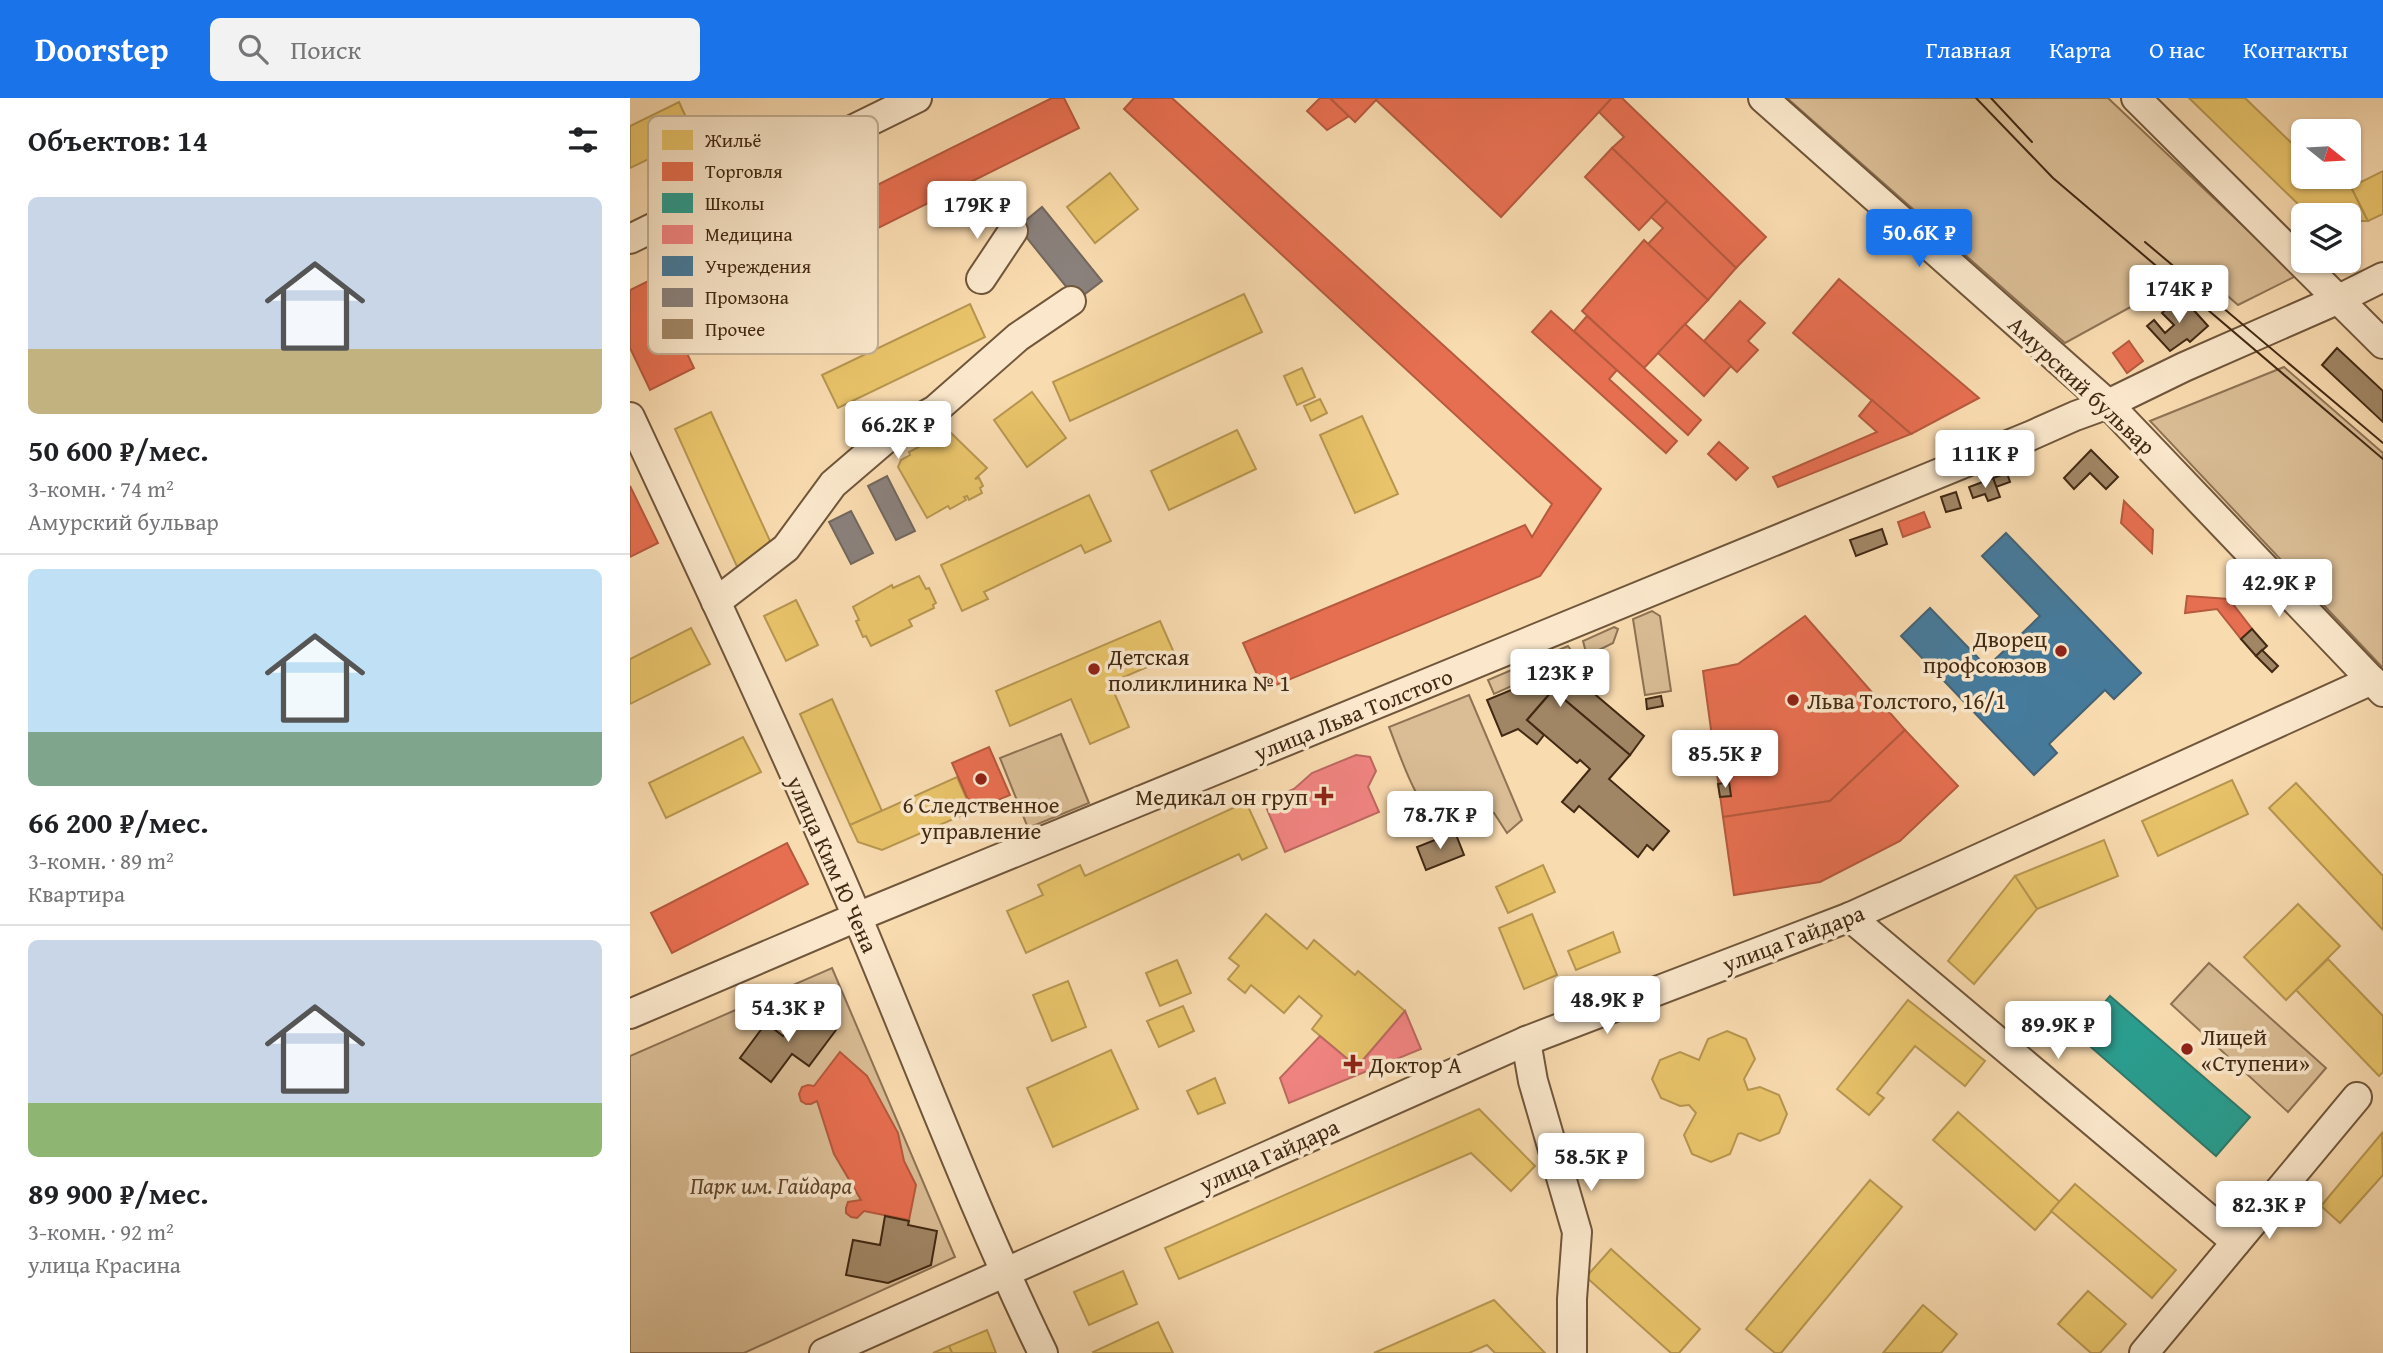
<!DOCTYPE html>
<html lang="ru">
<meta charset="utf-8">
<style>
body{margin:0;font-family:"Gentium Book Plus",serif;background:#f2f2f2;color:#202124;height:100vh;display:flex;flex-direction:column;font-size:26px;white-space:nowrap}
*{box-sizing:border-box;margin:0}
p{font-size:23px;color:#757577}
.icon{flex:none;width:38px;height:38px;fill:none;stroke:currentColor;stroke-width:2;stroke-linecap:round;stroke-linejoin:round}
.map{position:relative;flex:1;overflow:hidden}
.sheet{display:flex;flex-direction:column;background:#fff;width:630px}
.sheet>*{flex:none}
.needle{width:46px;rotate:108deg}
.tools{position:absolute;left:1661px;top:21px;display:grid;gap:14px}
.tools a{display:grid;place-items:center;width:70px;height:70px;border-radius:10px;background:#fff;box-shadow:0 2px 5px #0004;font-size:35px}
.price{position:absolute;translate:-50% -60px;padding:0 16px;border-radius:7px;background:#fff;color:#222;font-size:23px;line-height:46px;filter:drop-shadow(0 2px 4px #0008)}
.price::after{content:'';position:absolute;left:50%;top:42px;width:21px;height:16px;margin-left:-10px;background:inherit;clip-path:polygon(0 0,100% 0,50% 100%)}
.price.on{background:#1a73e8;color:#fff}
ul{padding:0;list-style:none}
li{display:grid;align-content:center;gap:14px;height:371px;padding:0 28px}
li+li{border-top:2px solid #e0e0e0}
li span{display:grid;place-items:center;height:217px;border-radius:10px;color:#555}
li>.icon{margin-inline-start:auto}
span .icon{width:126px;height:126px;fill:#fffc;stroke-width:1}
li b{font-size:30px}
h2{display:flex;justify-content:space-between;align-items:center;height:84px;padding:0 28px;font-size:30px}
header{display:flex;align-items:center;gap:42px;box-sizing:border-box;height:98px;padding:0 35px;background:#1a73e8;color:#fff}
header strong{font-size:33px}
nav{display:flex;gap:38px;margin-inline-start:auto;font-size:24px}
.search{width:490px;height:63px;background:#f2f2f2;display:flex;align-items:center;gap:18px;box-sizing:border-box;padding:0 24px;border-radius:10px;color:#757577;font-size:26px}
main{display:flex;flex:1;min-height:0}
.map>svg:first-child{display:block}
</style>
<header>
<strong>Doorstep</strong>
<div class="search"><svg class="icon" aria-label="search" viewBox="0 0 24 24"><circle cx="10" cy="10" r="6"/><path d="M15 15l6 6"/></svg>Поиск</div>
<nav><a>Главная</a><a>Карта</a><a>О нас</a><a>Контакты</a></nav>
</header>
<main>
<section class="sheet">
<h2>Объектов: 14<svg class="icon" aria-label="filters" viewBox="0 0 24 24"><path d="M4 7h16M4 17h16"/><circle cx="9" cy="7" r="2"/><circle cx="15" cy="17" r="2"/></svg></h2>
<ul>
<li><span style="background:linear-gradient(#c9d6e8 70%,#c2b280 0)"><svg class="icon" aria-label="home" viewBox="0 0 24 24"><path d="M3 11l9-7 9 7M6 9v11h12V9"/></svg></span><div><b>50 600 ₽/мес.</b><p>3-комн. · 74 m²</p><p>Амурский бульвар</p></div></li>
<li><span style="background:linear-gradient(#bfe0f5 75%,#7fa58c 0)"><svg class="icon" aria-label="home" viewBox="0 0 24 24"><path d="M3 11l9-7 9 7M6 9v11h12V9"/></svg></span><div><b>66 200 ₽/мес.</b><p>3-комн. · 89 m²</p><p>Квартира</p></div></li>
<li><span style="background:linear-gradient(#c9d6e8 75%,#8fb573 0)"><svg class="icon" aria-label="home" viewBox="0 0 24 24"><path d="M3 11l9-7 9 7M6 9v11h12V9"/></svg></span><div><b>89 900 ₽/мес.</b><p>3-комн. · 92 m²</p><p>улица Красина</p></div></li>
</ul>
</section>
<div class="map">
<svg width="1753" height="1255" viewBox="0 0 1753 1255">
<rect width="100%" height="100%" fill="#f9dbb0"/>
<filter id="stains"><feTurbulence type="fractalNoise" baseFrequency=".00286" numOctaves="4"/><feColorMatrix values="0 0 0 0 .2 0 0 0 0 .09 0 0 0 0 .02 0 0 0 .5 -.17"/></filter>
<radialGradient id="worn" r=".72"><stop offset=".6" stop-color="#630" stop-opacity="0"/><stop offset="1" stop-color="#630" stop-opacity=".3"/></radialGradient>
<g fill="#dabd95" stroke="#8e7354" stroke-width="2">
<path d="M1157,0H1478L1666,178L1608,207L1568,172L1435,245Z"/>
<path d="M1654,269L1753,355V570L1520,323Z"/>
<path d="M1022,513L1030,518L1041,593L1015,597L1003,521Z"/>
<path d="M984,529L988,531L983,545L957,558L953,543Z"/>
<path d="M938,548L946,559L864,596L858,582Z"/>
<path d="M839,597L892,722L877,735L864,715C851,713 838,710 825,713C820,714 814,718 809,718C789,719 766,646 759,629Z"/>
<path d="M431,636L459,705L398,730L370,660Z"/>
<path d="M1579,865L1696,970L1658,1014L1541,906Z"/>
<path d="M202,870L325,1159L114,1255H0V958Z"/>
</g>
<g fill="#e9c46a" stroke="#b79650" stroke-width="2">
<path d="M1559,0H1615L1673,56V79H1696L1704,86L1721,89L1738,123H1718V117H1689L1672,110Z"/>
<path d="M49,4L65,39L0,70V28Z"/>
<path d="M1753,73V116L1738,123L1721,89Z"/>
<path d="M480,75L508,111L465,145L437,109Z"/>
<path d="M1718,159L1726,167L1720,173L1709,163H1718Z"/>
<path d="M614,196L632,234L440,323L423,284Z"/>
<path d="M340,206L355,239L208,310L192,277Z"/>
<path d="M672,270L685,299L667,307L654,278Z"/>
<path d="M402,294L436,340L397,369L364,322Z"/>
<path d="M690,301L697,315L681,323L674,308Z"/>
<path d="M81,314L146,456L109,473L45,331Z"/>
<path d="M732,318L768,396L725,415L690,337Z"/>
<path d="M607,332L626,371L539,412L521,373Z"/>
<path d="M319,333L357,370L345,381L349,380L353,388L350,390L352,395L339,402L337,398L334,399L336,402L320,411L318,408L297,420L268,369L271,362L280,357L279,354Z"/>
<path d="M459,397L481,443L455,455L451,447L354,494L358,501L332,513L311,467Z"/>
<path d="M289,478L296,491L299,490L306,505L303,507L304,510L279,522L282,528L241,548L236,538L233,539L226,523L229,522L223,509L262,487L263,490Z"/>
<path d="M166,502L188,547L156,563L134,518Z"/>
<path d="M530,523L545,557L480,585L499,629L460,646L441,601L380,628L366,593Z"/>
<path d="M61,530L80,566L0,606V561Z"/>
<path d="M202,601L252,713L220,727L170,616Z"/>
<path d="M113,639L131,674L36,720L19,685Z"/>
<path d="M327,679L342,713L252,752L228,744L220,727Z"/>
<path d="M1602,682L1618,716L1528,758L1512,723Z"/>
<path d="M1666,685L1753,778V832L1639,710Z"/>
<path d="M616,704L637,750L612,762L609,756L396,855L377,813L413,797L408,787L450,767L455,778Z"/>
<path d="M1474,742L1488,778L1407,811L1385,778Z"/>
<path d="M913,767L925,794L878,815L866,789Z"/>
<path d="M1385,778L1407,811L1344,886L1318,863Z"/>
<path d="M1668,806L1710,848L1656,902L1614,859Z"/>
<path d="M636,816L677,851L684,842L725,877L728,873L775,913L727,969L682,931L692,918L669,898L654,915L621,887L615,895L598,881L609,868L599,860Z"/>
<path d="M902,816L927,877L894,891L869,830Z"/>
<path d="M983,834L990,854L946,872L938,853Z"/>
<path d="M1698,861L1753,918V974L1749,978L1666,892Z"/>
<path d="M547,862L561,895L530,908L516,875Z"/>
<path d="M438,883L456,929L422,943L403,897Z"/>
<path d="M1278,902L1355,963L1335,988L1285,948L1247,995L1254,1000L1239,1017L1207,991Z"/>
<path d="M553,908L564,933L529,949L517,923Z"/>
<path d="M1097,933L1116,941L1125,961L1114,981L1118,992L1130,989L1149,997L1157,1016L1149,1035L1130,1043L1111,1035L1108,1036L1100,1056L1081,1064L1062,1056L1054,1037L1066,1015L1059,1007L1050,1008L1031,1000L1022,981L1030,962L1050,954L1069,962L1078,941Z"/>
<path d="M481,952L508,1011L423,1049L397,990Z"/>
<path d="M585,980L595,1005L568,1016L557,993Z"/>
<path d="M849,1011L905,1068L881,1093L841,1055L549,1181L535,1150Z"/>
<path d="M1328,1014L1430,1104L1405,1132L1303,1042Z"/>
<path d="M1752,1035L1753,1077L1710,1125L1691,1108Z"/>
<path d="M1240,1082L1272,1109L1151,1255H1145L1116,1231Z"/>
<path d="M1445,1086L1546,1172L1522,1200L1421,1113Z"/>
<path d="M981,1151L1070,1231L1049,1255H1041L956,1179Z"/>
<path d="M493,1173L507,1206L459,1227L444,1194Z"/>
<path d="M1458,1193L1496,1226L1470,1255H1461L1428,1226Z"/>
<path d="M864,1202L915,1255H865L857,1247L839,1255H744Z"/>
<path d="M1293,1207L1327,1236L1311,1255H1253Z"/>
<path d="M528,1224L543,1255H464L463,1254Z"/>
<path d="M357,1232L366,1255H322L319,1248Z"/>
<path d="M319,1248L322,1255H303Z"/>
</g>
<g fill="#e76f51" stroke="#b65a3e" stroke-width="2">
<path d="M422,0H434L449,30L200,154L183,119Z"/>
<path d="M504,0H542L971,391L910,478L634,592L613,545L895,427L902,439L922,406L494,11Z"/>
<path d="M690,0H700L719,18L697,32L677,13Z"/>
<path d="M700,0H748L725,24Z"/>
<path d="M748,0H982L871,119L746,2Z"/>
<path d="M982,0H992L1136,139L1106,170L982,50L994,39L969,14Z"/>
<path d="M982,50L1037,103L1009,132L955,79Z"/>
<path d="M1037,103L1106,170L1078,202L1018,146L1033,130L1021,119Z"/>
<path d="M116,135L136,176L41,222L64,270L20,292L0,250V192Z"/>
<path d="M1014,142L1078,202L1014,270L952,213Z"/>
<path d="M1209,181L1349,300L1281,336L1163,235Z"/>
<path d="M1110,203L1135,225L1118,243L1128,252L1107,274L1074,243Z"/>
<path d="M921,213L987,272L979,281L1047,343L1036,355L902,234Z"/>
<path d="M957,218L1071,322L1058,337L944,233Z"/>
<path d="M1055,226L1101,268L1074,298L1028,255Z"/>
<path d="M1499,243L1513,263L1497,275L1483,255Z"/>
<path d="M1242,302L1281,336L1148,389L1143,379L1247,334L1229,318Z"/>
<path d="M1089,344L1118,370L1106,382L1078,356Z"/>
<path d="M0,388L28,445L0,459Z"/>
<path d="M1494,403L1523,432L1522,455L1491,425Z"/>
<path d="M1294,414L1300,429L1273,439L1268,424Z"/>
<path d="M1557,498L1599,501L1622,531L1611,541L1587,511L1555,515Z"/>
<path d="M1175,518L1275,632L1200,703L1093,719L1073,573L1108,566Z"/>
<path d="M1275,632L1328,688L1270,743L1190,784L1104,797L1093,719L1200,703Z"/>
<path d="M359,649L380,697L343,713L322,665Z"/>
<path d="M157,745L178,786L42,855L21,815Z"/>
<path d="M210,954L237,978L268,1035L274,1063L286,1087L279,1122L234,1113L227,1120L221,1119L216,1115V1110L218,1104L231,1102L204,1056L187,1003L181,1006H176L171,1003L169,996L172,989L178,987L184,988Z"/>
</g>
<path fill="#2a9d8f" stroke="#317a6a" stroke-width="2" d="M1480,898L1620,1019L1586,1058L1447,937Z"/>
<g fill="#f28482" stroke="#bd6961" stroke-width="2">
<path d="M726,657L740,659L746,673L738,689L749,714L655,754L634,704L664,691L682,675Z"/>
<path d="M775,913L791,951L659,1005L650,980L690,938L727,969Z"/>
</g>
<path fill="#457b9d" stroke="#446274" stroke-width="2" d="M1376,435L1511,575L1484,601L1475,592L1419,646L1427,655L1404,677L1271,538L1300,510L1357,569L1410,518L1352,458Z"/>
<g fill="#8a817c" stroke="#74675c" stroke-width="2">
<path d="M412,109L472,183L447,202L388,129Z"/>
<path d="M257,378L285,433L266,442L238,388Z"/>
<path d="M221,413L243,455L221,466L199,424Z"/>
</g>
<g fill="#a18665" stroke="#422913" stroke-width="2">
<path d="M1551,198L1578,228L1560,244L1557,241L1540,253L1517,228L1524,222L1535,235L1544,227L1532,215Z"/>
<path d="M1707,250L1753,293V324L1692,267Z"/>
<path d="M1461,352L1488,379L1476,391L1460,375L1444,391L1434,380Z"/>
<path d="M1377,375L1380,384L1366,389L1363,380Z"/>
<path d="M1363,380L1370,399L1358,403L1355,396L1343,400L1339,389Z"/>
<path d="M1326,394L1331,410L1316,414L1311,399Z"/>
<path d="M1252,431L1257,446L1226,458L1220,442Z"/>
<path d="M1622,531L1637,548L1626,558L1611,541Z"/>
<path d="M1632,552L1648,568L1642,574L1626,558Z"/>
<path d="M934,570L1014,638L1000,657L923,592L897,622L914,637L907,646L888,631L872,638L857,602Z"/>
<path d="M923,592L1000,657L979,681L1039,733L1023,752L1017,747L1008,759L949,708L944,714L932,704L960,671L950,662L947,665L897,622Z"/>
<path d="M1031,598L1033,608L1017,611L1016,601Z"/>
<path d="M1099,684L1101,698L1090,699L1088,686Z"/>
<path d="M825,734L834,757L796,772L787,749Z"/>
<path d="M175,908L206,932L179,968L162,956L141,984L110,960L136,925L153,938Z"/>
<path d="M255,1118L279,1123L278,1127L307,1133L301,1167L258,1185L216,1177L223,1142L250,1147Z"/>
</g>
<g fill="none" stroke-linecap="round" stroke-linejoin="round">
<g stroke="#70563a" stroke-width="32">
<g id="minor">
<path d="M1133,0L1478,306L1753,594"/>
<path d="M1506,0L1753,246"/>
<path d="M0,141L287,0"/>
<path d="M351,181L383,133"/>
<path d="M0,319C78,486 156,652 228,821C289,966 344,1113 413,1255"/>
<path d="M86,504L156,450L203,386L259,338L305,312L388,239L441,203"/>
<path d="M1220,819L1606,1144"/>
<path d="M0,916L227,819L1400,338L1445,318L1478,306L1554,269L1709,201L1753,179"/>
<path d="M896,943L903,983L947,1134L942,1201V1255"/>
<path d="M194,1255L896,943L1220,819L1742,582"/>
<path d="M1514,1255L1727,999"/>
</g>
</g>
<use href="#minor" stroke="#fbe8cc" stroke-width="28"/>
<g stroke="#422913" stroke-width="2">
<path d="M1346,0L1423,80L1753,361"/>
<path d="M1361,0L1402,44"/>
<path d="M1515,144L1753,345"/>
</g>
</g>
<g fill="#8f2418" stroke="#fbe8cc" stroke-width="2.5">
<circle cx="1431" cy="553" r="7"/>
<circle cx="464" cy="571" r="7"/>
<circle cx="1163" cy="602" r="7"/>
<circle cx="351" cy="681" r="7"/>
<path d="M690.5 687.5h7v7h7v7h-7v7h-7v-7h-7v-7h7z"/>
<circle cx="1557" cy="951" r="7"/>
<path d="M719.5 955.5h7v7h7v7h-7v7h-7v-7h-7v-7h7z"/>
</g>
<g text-anchor="middle" dominant-baseline="central" stroke-width="7" stroke-linejoin="round" paint-order="stroke">
<g font-size="23" fill="#422913" stroke="#fbe8cc">
<text transform="translate(1452 287) rotate(43)">Амурский бульвар</text>
<text transform="translate(723 616) rotate(-22)">улица Льва Толстого</text>
<text transform="translate(203 766) rotate(66)">улица Ким Ю Чена</text>
<text transform="translate(1163 840) rotate(-21)">улица Гайдара</text>
<text transform="translate(639 1057) rotate(-24)">улица Гайдара</text>
</g>
<g font-size="23" fill="#422913" stroke="#fbe8cc" text-anchor="start">
<text x="1417" y="540" text-anchor="end">Дворец<tspan x="1417" dy="26">профсоюзов</tspan></text>
<text x="478" y="558">Детская<tspan x="478" dy="26">поликлиника № 1</tspan></text>
<text x="1177" y="602">Льва Толстого, 16/1</text>
<text x="678" y="698" text-anchor="end">Медикал он груп</text>
<text x="351" y="706" text-anchor="middle">6 Следственное<tspan x="351" dy="26">управление</tspan></text>
<text x="1571" y="938">Лицей<tspan x="1571" dy="26">«Ступени»</tspan></text>
<text x="739" y="966">Доктор А</text>
</g>
<g font-size="23" font-style="italic" fill="#60472d" stroke="#fbe8cc">
<text x="141" y="1087">Парк им. Гайдара</text>
</g>
</g>
<rect x="18" y="18" width="230" height="238" rx="10" fill="#fbe8cc" stroke="#c4af94" stroke-width="2"/>
<rect x="32" y="32" width="31" height="20" fill="#e9c46a"/>
<rect x="32" y="64" width="31" height="19" fill="#e76f51"/>
<rect x="32" y="95" width="31" height="20" fill="#2a9d8f"/>
<rect x="32" y="127" width="31" height="19" fill="#f28482"/>
<rect x="32" y="158" width="31" height="20" fill="#457b9d"/>
<rect x="32" y="190" width="31" height="19" fill="#8a817c"/>
<rect x="32" y="221" width="31" height="20" fill="#a18665"/>
<g font-size="19" fill="#422913">
<text x="75" y="49">Жильё</text>
<text x="75" y="80">Торговля</text>
<text x="75" y="112">Школы</text>
<text x="75" y="143">Медицина</text>
<text x="75" y="175">Учреждения</text>
<text x="75" y="206">Промзона</text>
<text x="75" y="238">Прочее</text>
</g>
<rect width="100%" height="100%" filter="url(#stains)"/>
<rect width="100%" height="100%" fill="url(#worn)"/>
</svg>
<div class="tools">
<a><svg class="needle" viewBox="-14 -14 28 28"><path d="M0-13l5 13h-10z" fill="#e53935"/><path d="M0 13l5-13h-10z" fill="#757577"/></svg></a>
<a><svg class="icon" aria-label="layers" viewBox="0 0 24 24"><path d="M12 4l9 5-9 5-9-5zM3 14l9 5 9-5"/></svg></a>
</div>
<b class="price" style="left:347px;top:143px">179K ₽</b>
<b class="price on" style="left:1289px;top:171px">50.6K ₽</b>
<b class="price" style="left:1549px;top:227px">174K ₽</b>
<b class="price" style="left:268px;top:363px">66.2K ₽</b>
<b class="price" style="left:1355px;top:392px">111K ₽</b>
<b class="price" style="left:1649px;top:521px">42.9K ₽</b>
<b class="price" style="left:930px;top:611px">123K ₽</b>
<b class="price" style="left:1095px;top:692px">85.5K ₽</b>
<b class="price" style="left:810px;top:753px">78.7K ₽</b>
<b class="price" style="left:977px;top:938px">48.9K ₽</b>
<b class="price" style="left:158px;top:946px">54.3K ₽</b>
<b class="price" style="left:1428px;top:963px">89.9K ₽</b>
<b class="price" style="left:961px;top:1095px">58.5K ₽</b>
<b class="price" style="left:1639px;top:1143px">82.3K ₽</b>
</div>
</main>
